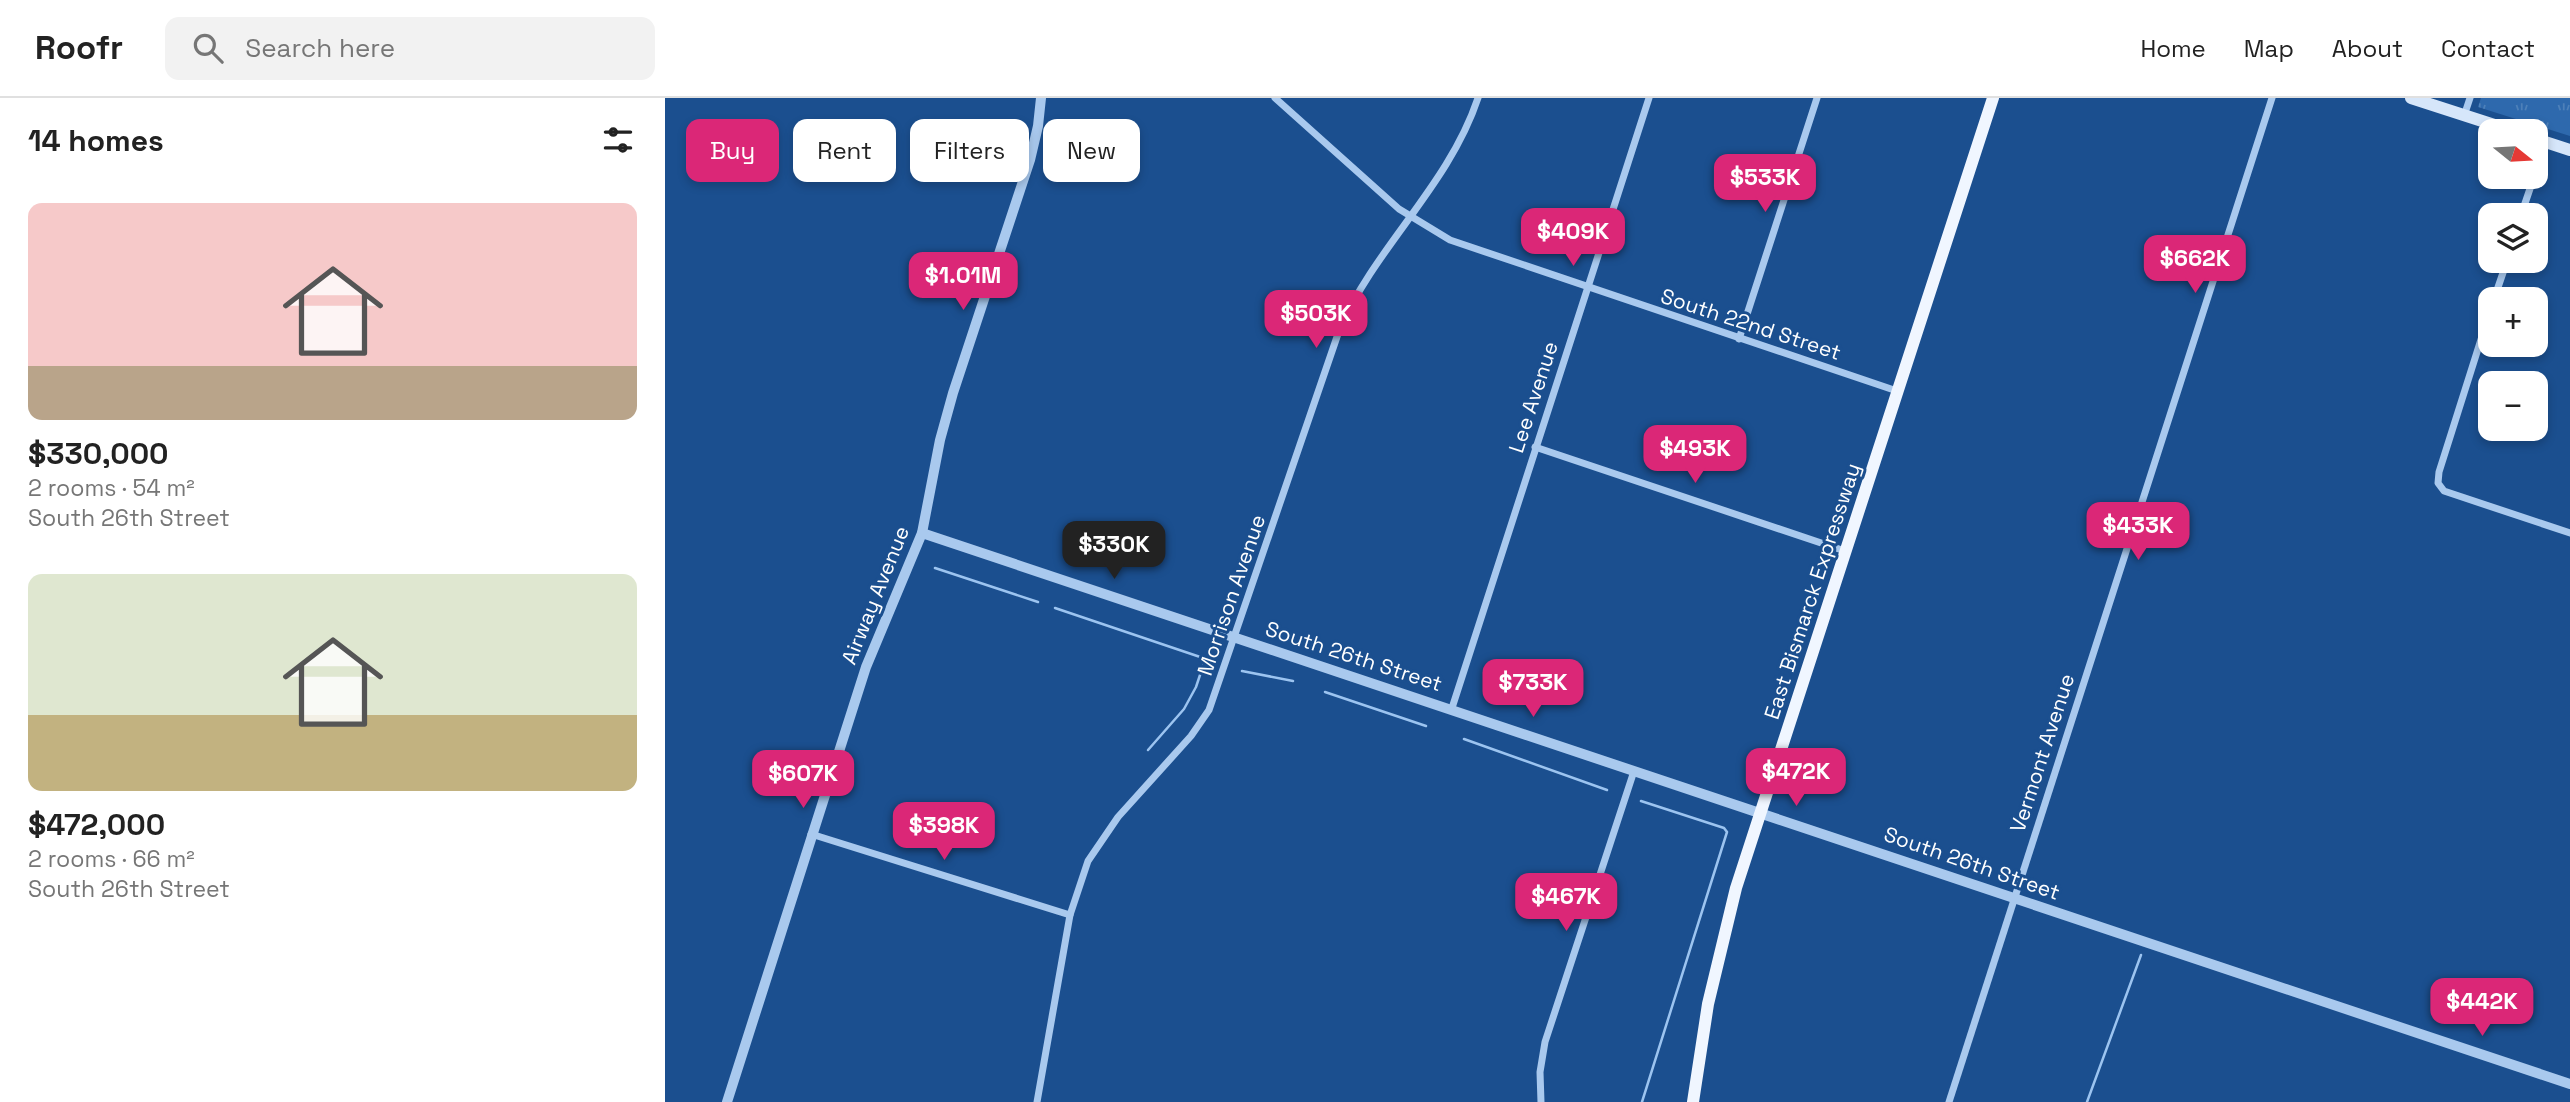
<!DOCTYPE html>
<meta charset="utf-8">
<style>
body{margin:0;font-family:"Space Grotesk",sans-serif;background:#f2f2f2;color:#222;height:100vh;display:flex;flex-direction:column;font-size:26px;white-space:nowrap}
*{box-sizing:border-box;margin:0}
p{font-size:23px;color:#767676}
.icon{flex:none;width:38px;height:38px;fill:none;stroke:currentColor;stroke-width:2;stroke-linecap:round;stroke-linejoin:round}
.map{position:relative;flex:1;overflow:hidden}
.sheet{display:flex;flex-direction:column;background:#fff;width:665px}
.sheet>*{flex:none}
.hud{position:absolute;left:21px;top:21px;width:665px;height:63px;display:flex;gap:14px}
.needle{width:46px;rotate:108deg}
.buttons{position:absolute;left:1813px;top:21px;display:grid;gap:14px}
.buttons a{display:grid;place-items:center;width:70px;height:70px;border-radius:14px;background:#fff;box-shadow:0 4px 10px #0003;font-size:35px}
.price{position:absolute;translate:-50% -60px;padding:0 16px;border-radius:14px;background:#db2777;color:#fff;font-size:23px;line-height:46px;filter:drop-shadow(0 2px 4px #0008)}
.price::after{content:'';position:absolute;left:50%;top:42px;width:21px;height:16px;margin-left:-10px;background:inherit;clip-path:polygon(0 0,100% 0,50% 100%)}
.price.current{background:#222;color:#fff}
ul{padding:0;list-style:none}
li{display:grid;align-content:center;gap:14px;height:371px;padding:0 28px}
li span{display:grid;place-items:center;height:217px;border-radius:14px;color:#555}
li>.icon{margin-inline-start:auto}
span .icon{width:126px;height:126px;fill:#fffc;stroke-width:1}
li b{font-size:30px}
h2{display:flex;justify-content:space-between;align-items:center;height:84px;padding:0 28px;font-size:30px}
.chip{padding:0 24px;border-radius:14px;background:#fff;box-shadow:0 4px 10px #0003;font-size:24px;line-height:63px}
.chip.current{background:#db2777;color:#fff}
header{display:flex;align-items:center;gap:42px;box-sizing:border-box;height:98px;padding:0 35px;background:#fff;border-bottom:2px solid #e0e0e0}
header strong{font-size:33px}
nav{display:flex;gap:38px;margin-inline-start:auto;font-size:24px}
.search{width:490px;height:63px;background:#f2f2f2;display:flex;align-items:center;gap:18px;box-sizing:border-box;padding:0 24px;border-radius:14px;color:#767676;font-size:26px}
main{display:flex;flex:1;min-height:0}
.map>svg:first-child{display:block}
</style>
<header>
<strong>Roofr</strong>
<div class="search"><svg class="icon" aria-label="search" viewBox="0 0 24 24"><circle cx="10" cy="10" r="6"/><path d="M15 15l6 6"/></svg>Search here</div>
<nav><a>Home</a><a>Map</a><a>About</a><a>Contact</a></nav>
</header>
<main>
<section class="sheet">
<h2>14 homes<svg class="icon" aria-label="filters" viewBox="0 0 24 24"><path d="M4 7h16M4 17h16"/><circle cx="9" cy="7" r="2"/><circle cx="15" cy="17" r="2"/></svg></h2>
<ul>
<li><span style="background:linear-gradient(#f6c9c9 75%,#b9a48a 0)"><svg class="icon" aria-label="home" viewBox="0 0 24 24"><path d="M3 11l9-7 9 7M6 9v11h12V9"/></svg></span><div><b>$330,000</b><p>2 rooms · 54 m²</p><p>South 26th Street</p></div></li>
<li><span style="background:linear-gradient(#dfe7d0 65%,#c2b280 0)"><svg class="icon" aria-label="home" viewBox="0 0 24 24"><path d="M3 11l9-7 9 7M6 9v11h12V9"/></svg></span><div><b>$472,000</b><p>2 rooms · 66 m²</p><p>South 26th Street</p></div></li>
</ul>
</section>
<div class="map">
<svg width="1905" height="1004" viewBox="0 0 1905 1004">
<defs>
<pattern id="park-tufts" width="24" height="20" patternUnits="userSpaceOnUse" patternTransform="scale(1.75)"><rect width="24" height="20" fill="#2e69ad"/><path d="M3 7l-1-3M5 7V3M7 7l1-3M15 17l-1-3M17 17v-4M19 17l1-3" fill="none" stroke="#4d80b9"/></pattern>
</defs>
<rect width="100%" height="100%" fill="#1b4f8f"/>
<path fill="url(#park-tufts)" d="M1816,0H1905V38L1813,9Z"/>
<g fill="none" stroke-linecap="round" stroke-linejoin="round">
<g stroke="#9cc4f0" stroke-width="2.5">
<path d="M270,470L373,504"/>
<path d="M390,510L547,563"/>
<path d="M577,573L628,583"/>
<path d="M660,594L761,628"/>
<path d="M799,641L942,692"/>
<path d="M483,652L519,611L531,589L540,562"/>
<path d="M976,703L1059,730L1062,734L977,1004"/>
<path d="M1422,1004L1476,857"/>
</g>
<g stroke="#a9c9ee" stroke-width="7">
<path d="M610,0L734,111L785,142L1232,293"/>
<path d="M1799,18L1805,0"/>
<path d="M1871,72L1880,44"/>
<path d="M1856,117L1869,79"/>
<path d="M1829,201L1842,163"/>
<path d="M1825,213L1774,374L1773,385L1779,393L1905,435"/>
<path d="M1074,241L1152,0"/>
<path d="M870,349L1180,453"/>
<path d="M787,610L984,0"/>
<path d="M146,736L405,817"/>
<path d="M372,1004L405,817L423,763L453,719L526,638L544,612L675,230C712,147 784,87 813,0"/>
<path d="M876,1004L875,974L880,944L969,673"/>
<path d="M1284,1004L1607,0"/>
</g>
<g stroke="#a9c9ee" stroke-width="10">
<path d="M257,435L1905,986"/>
<path d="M62,1004L201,569L257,435L275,342L288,295L365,62L373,28L376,0"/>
</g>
<g stroke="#d6e6fa" stroke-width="12">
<path d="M1746,0L1848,33"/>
<path d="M1871,41L1905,52"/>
</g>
<path stroke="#f0f6ff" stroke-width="12" d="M1028,1004L1043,906L1071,790L1328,0"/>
</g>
<g text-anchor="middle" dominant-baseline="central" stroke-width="6" stroke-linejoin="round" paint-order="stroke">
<g font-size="21" fill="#fff" stroke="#1b4f8f">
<text transform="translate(1086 226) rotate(18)">South 22nd Street</text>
<text transform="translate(868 299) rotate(-72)">Lee Avenue</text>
<text transform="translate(1147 493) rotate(-72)">East Bismarck Expressway</text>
<text transform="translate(210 497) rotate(-68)">Airway Avenue</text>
<text transform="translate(566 497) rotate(-71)">Morrison Avenue</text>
<text transform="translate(689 558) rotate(18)">South 26th Street</text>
<text transform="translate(1377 655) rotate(-72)">Vermont Avenue</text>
<text transform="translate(1307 765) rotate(19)">South 26th Street</text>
</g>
</g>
</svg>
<div class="buttons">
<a><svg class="needle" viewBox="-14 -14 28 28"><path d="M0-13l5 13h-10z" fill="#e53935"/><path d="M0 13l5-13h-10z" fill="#767676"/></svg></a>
<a><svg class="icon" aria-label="layers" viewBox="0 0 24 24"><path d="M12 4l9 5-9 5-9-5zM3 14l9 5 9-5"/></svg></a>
<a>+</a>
<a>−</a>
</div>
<b class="price" style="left:1100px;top:116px">$533K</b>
<b class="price" style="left:908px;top:170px">$409K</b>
<b class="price" style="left:1530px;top:197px">$662K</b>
<b class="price" style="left:298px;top:214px">$1.01M</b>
<b class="price" style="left:651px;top:252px">$503K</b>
<b class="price" style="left:1030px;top:387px">$493K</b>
<b class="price" style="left:1473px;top:464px">$433K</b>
<b class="price current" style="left:449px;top:483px">$330K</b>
<b class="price" style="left:868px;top:621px">$733K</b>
<b class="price" style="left:1131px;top:710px">$472K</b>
<b class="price" style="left:138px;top:712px">$607K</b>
<b class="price" style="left:279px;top:764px">$398K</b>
<b class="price" style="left:901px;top:835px">$467K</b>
<b class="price" style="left:1817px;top:940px">$442K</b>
<div class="hud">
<a class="chip current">Buy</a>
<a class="chip">Rent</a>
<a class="chip">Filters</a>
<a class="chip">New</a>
</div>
</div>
</main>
